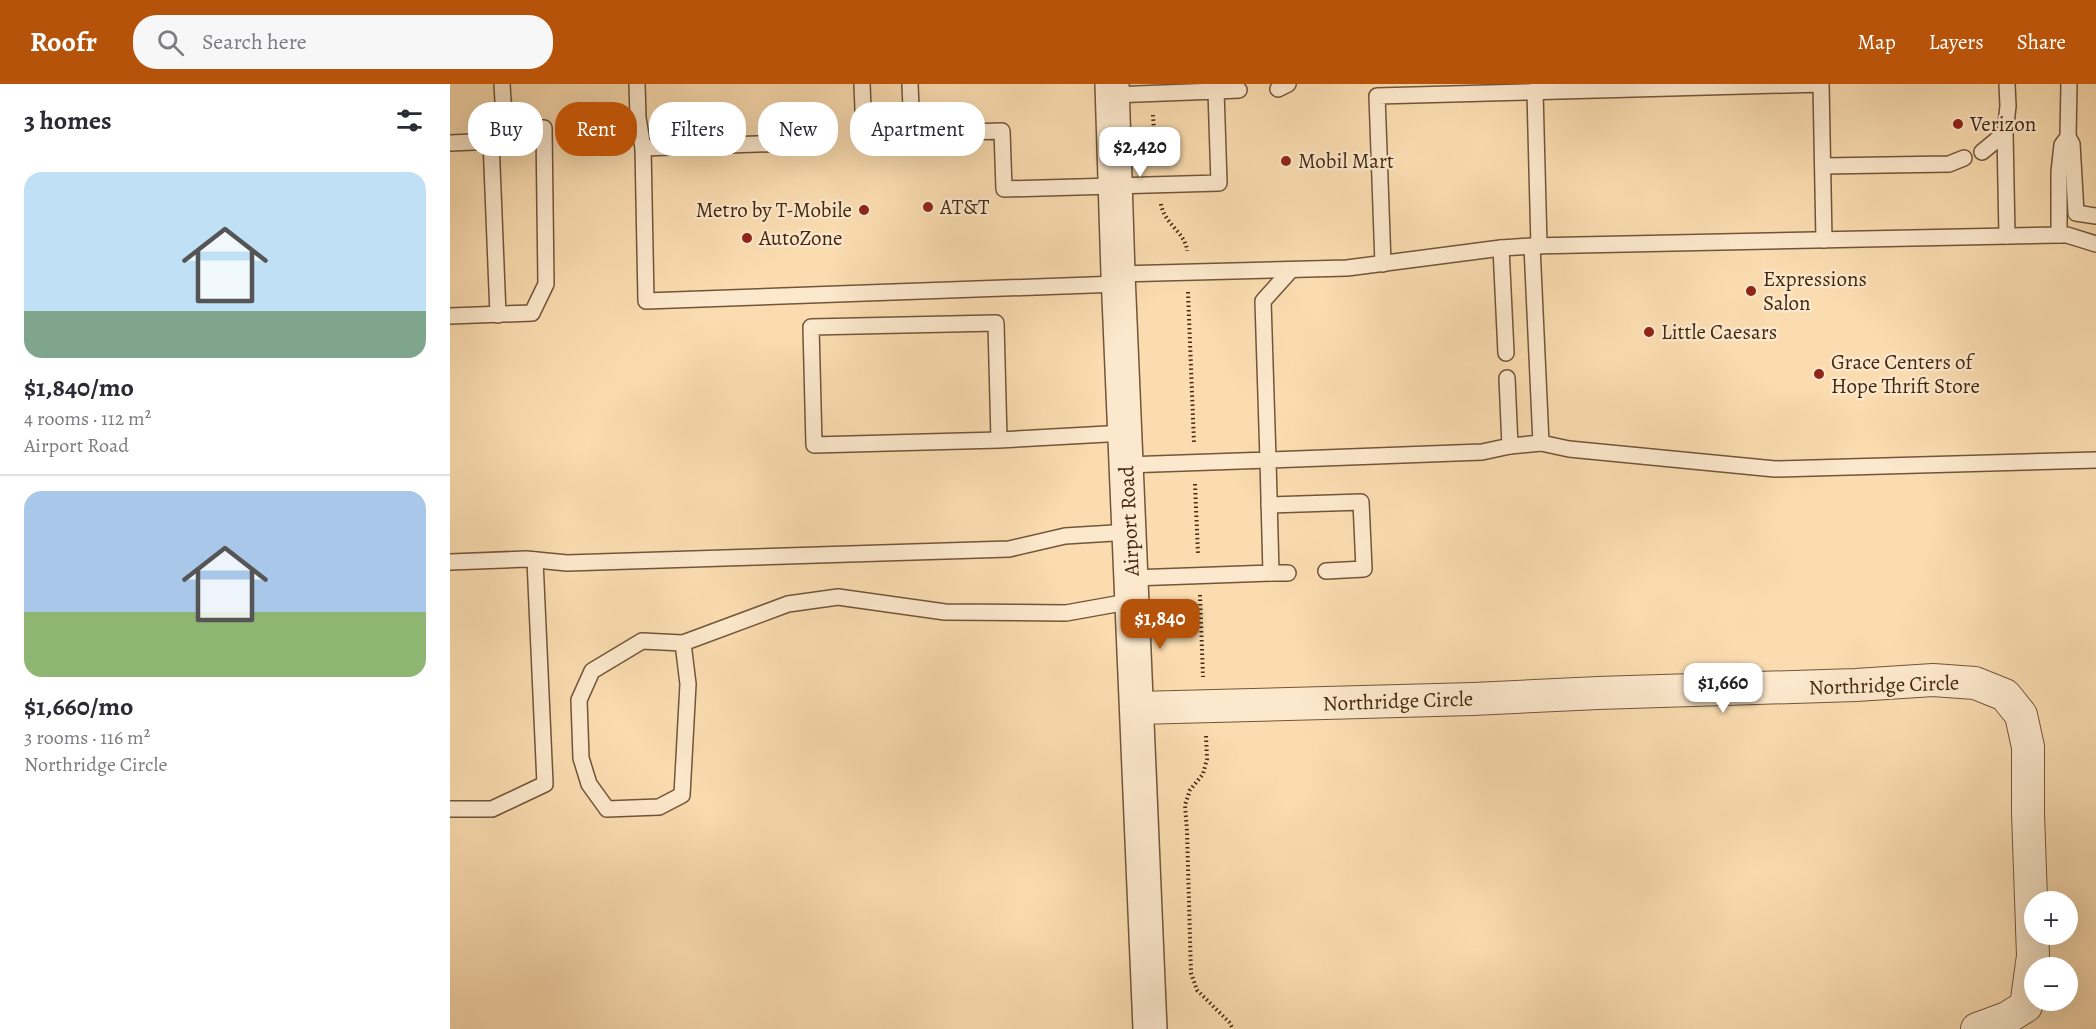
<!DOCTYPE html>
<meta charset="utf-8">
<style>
body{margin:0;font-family:Alegreya,serif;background:#f7f7f7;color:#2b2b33;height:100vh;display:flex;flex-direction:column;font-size:22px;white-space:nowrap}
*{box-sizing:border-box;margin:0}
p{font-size:20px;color:#7c7c81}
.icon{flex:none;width:33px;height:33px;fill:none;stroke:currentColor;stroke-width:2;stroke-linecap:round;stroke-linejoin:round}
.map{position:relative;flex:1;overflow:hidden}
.details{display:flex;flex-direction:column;background:#fff;width:450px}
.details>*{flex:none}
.banner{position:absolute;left:18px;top:18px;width:570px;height:54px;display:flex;gap:12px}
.tools{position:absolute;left:1574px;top:807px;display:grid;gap:12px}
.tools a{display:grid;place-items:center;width:54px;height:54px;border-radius:50%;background:#fff;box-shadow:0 6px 24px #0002;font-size:30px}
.price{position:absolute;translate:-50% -51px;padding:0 14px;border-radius:12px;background:#fff;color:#222;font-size:20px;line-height:39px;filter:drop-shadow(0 2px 3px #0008)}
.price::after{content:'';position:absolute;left:50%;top:36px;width:18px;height:14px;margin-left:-9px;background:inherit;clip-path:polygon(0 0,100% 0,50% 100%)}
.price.selected{background:#b45309;color:#fff}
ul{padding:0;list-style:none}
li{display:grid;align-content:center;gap:12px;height:318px;padding:0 24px}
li+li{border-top:2px solid #e1e1e2}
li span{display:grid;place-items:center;height:186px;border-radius:18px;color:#555}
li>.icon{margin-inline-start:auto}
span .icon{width:108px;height:108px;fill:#fffc;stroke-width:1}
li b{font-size:26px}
h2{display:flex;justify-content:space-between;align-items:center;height:72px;padding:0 24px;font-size:26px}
.pill{padding:0 21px;border-radius:24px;background:#fff;box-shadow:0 6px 24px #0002;font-size:21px;line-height:54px}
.pill.selected{background:#b45309;color:#fff}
header{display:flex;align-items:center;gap:36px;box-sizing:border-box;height:84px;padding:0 30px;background:#b45309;color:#fff}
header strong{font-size:28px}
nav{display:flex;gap:33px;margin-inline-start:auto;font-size:21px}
.search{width:420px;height:54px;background:#f7f7f7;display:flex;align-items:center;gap:15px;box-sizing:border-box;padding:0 21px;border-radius:24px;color:#7c7c81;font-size:22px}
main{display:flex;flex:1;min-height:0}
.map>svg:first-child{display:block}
</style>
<header>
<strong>Roofr</strong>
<div class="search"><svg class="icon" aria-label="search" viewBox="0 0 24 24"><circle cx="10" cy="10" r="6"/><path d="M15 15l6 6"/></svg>Search here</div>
<nav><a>Map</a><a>Layers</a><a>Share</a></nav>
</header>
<main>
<section class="details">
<h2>3 homes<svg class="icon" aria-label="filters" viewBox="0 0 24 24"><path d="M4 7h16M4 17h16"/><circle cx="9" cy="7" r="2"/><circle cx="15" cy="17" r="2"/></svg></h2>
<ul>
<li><span style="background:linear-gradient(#bfe0f5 75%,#7fa58c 0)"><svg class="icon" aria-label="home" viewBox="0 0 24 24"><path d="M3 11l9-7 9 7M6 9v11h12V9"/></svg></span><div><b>$1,840/mo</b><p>4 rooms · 112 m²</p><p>Airport Road</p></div></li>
<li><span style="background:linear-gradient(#a9c7e8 65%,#8fb573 0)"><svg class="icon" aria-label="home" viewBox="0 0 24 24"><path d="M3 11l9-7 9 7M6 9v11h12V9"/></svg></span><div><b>$1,660/mo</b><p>3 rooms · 116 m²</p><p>Northridge Circle</p></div></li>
</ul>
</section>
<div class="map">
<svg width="1646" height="945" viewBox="0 0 1646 945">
<rect width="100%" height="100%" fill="#fadcb0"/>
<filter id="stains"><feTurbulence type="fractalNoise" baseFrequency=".00333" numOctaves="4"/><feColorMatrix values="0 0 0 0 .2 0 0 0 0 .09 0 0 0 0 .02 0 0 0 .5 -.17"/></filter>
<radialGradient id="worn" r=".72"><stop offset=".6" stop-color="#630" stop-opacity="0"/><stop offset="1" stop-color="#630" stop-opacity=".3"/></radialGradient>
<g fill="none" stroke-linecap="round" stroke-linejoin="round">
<g stroke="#725639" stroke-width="18">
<g id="service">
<path d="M52,0L53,17L59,45"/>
<path d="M187,0L188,34L193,64L196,217L668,200"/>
<path d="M412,0L414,51L552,47L554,105L769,99L766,7L662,11"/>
<path d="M460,0L462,50"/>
<path d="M766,0V7L789,6"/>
<path d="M828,5L838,0"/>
<path d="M1555,49L1557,152"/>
<path d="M1618,53L1622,60L1626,129L1646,132"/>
<path d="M41,57L48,231"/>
<path d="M0,59L47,57L59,45L94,44L96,200L82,229L0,232"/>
<path d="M193,64L338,59"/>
<path d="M1532,68L1555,49L1558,22L1557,0"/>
<path d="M1373,82L1499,80L1514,74"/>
<path d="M1609,151V88L1612,61L1618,53L1619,0"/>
<path d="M1082,162L1091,359L1119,365L1325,385L1646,376"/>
<path d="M1089,162L1085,8L1090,0"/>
<path d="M1051,164L1056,269"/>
<path d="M933,180L927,12L1371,0L1374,156"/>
<path d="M668,190L897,184L1051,164L1082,162L1609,151H1617L1646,160"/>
<path d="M549,356L546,239L361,243L364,361L549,356L675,349"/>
<path d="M1060,362L1091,359"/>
<path d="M676,381L818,376L813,217L841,186"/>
<path d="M819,421L911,418L914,485L876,487"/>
<path d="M0,478L76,475L117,479L559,465L615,452L680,448"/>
<path d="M821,489H838"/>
<path d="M682,494L821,489L818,376L1032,368L1060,362L1057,294"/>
<path d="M233,559L192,557L142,587L129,616L131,674L139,700L157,725L209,723L232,711L238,600L233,559L338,520L388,513L495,528L616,529L683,517"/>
<path d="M0,725H42L95,700L85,476"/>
</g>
</g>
<g stroke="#725639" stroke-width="34">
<path id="minor" d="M687,624L1023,615L1148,609L1406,601L1483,596L1525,599L1555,611L1571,631L1578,663V729L1583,872L1576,922L1557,934L1527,945"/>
</g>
<g stroke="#725639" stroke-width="36">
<path id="tertiary" d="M662,0L668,190L700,945"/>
</g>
<g stroke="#442911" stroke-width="4" stroke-dasharray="1.5 3" stroke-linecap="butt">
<path d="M703,31L706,80"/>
<path d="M711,120C714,140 736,149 737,167"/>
<path d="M738,208L744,359"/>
<path d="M745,400L748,470"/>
<path d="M750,511L753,593"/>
<path d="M756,652L757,675L753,690L740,706L735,721L737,747L741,889L747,906L779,938L783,945"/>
</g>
<use href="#service" stroke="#fce8cc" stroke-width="15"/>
<use href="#minor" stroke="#fce8cc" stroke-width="32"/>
<use href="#tertiary" stroke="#fce8cc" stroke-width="33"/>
</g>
<g fill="#8f2418" stroke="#fce8cc" stroke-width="2">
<circle cx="1508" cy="40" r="6"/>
<circle cx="836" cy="77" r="6"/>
<circle cx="478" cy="123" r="6"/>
<circle cx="414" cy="126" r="6"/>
<circle cx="297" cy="154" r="6"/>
<circle cx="1301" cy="207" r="6"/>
<circle cx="1199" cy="248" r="6"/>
<circle cx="1369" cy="290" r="6"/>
</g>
<g text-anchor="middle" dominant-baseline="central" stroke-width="4.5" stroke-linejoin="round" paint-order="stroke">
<g font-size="21" fill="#442911" stroke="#fce8cc" text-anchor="start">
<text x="1520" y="40">Verizon</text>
<text x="848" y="77">Mobil Mart</text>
<text x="490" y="123">AT&amp;T</text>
<text x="402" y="126" text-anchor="end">Metro by T-Mobile</text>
<text x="309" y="154">AutoZone</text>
<text x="1313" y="195">Expressions<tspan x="1313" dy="24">Salon</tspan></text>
<text x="1211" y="248">Little Caesars</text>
<text x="1381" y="278">Grace Centers of<tspan x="1381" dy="24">Hope Thrift Store</tspan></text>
</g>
<g font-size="21" fill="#442911" stroke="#fce8cc">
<text transform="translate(679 437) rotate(-93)">Airport Road</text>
<text transform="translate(1434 601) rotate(-2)">Northridge Circle</text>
<text transform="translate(948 617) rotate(-2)">Northridge Circle</text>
</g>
</g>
<rect width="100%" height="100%" filter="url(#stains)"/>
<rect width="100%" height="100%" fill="url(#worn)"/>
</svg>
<div class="tools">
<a>+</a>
<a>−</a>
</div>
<b class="price" style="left:690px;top:94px">$2,420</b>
<b class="price selected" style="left:710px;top:566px">$1,840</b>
<b class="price" style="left:1273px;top:630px">$1,660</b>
<div class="banner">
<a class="pill">Buy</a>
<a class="pill selected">Rent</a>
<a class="pill">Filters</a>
<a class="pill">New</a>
<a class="pill">Apartment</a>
</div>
</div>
</main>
